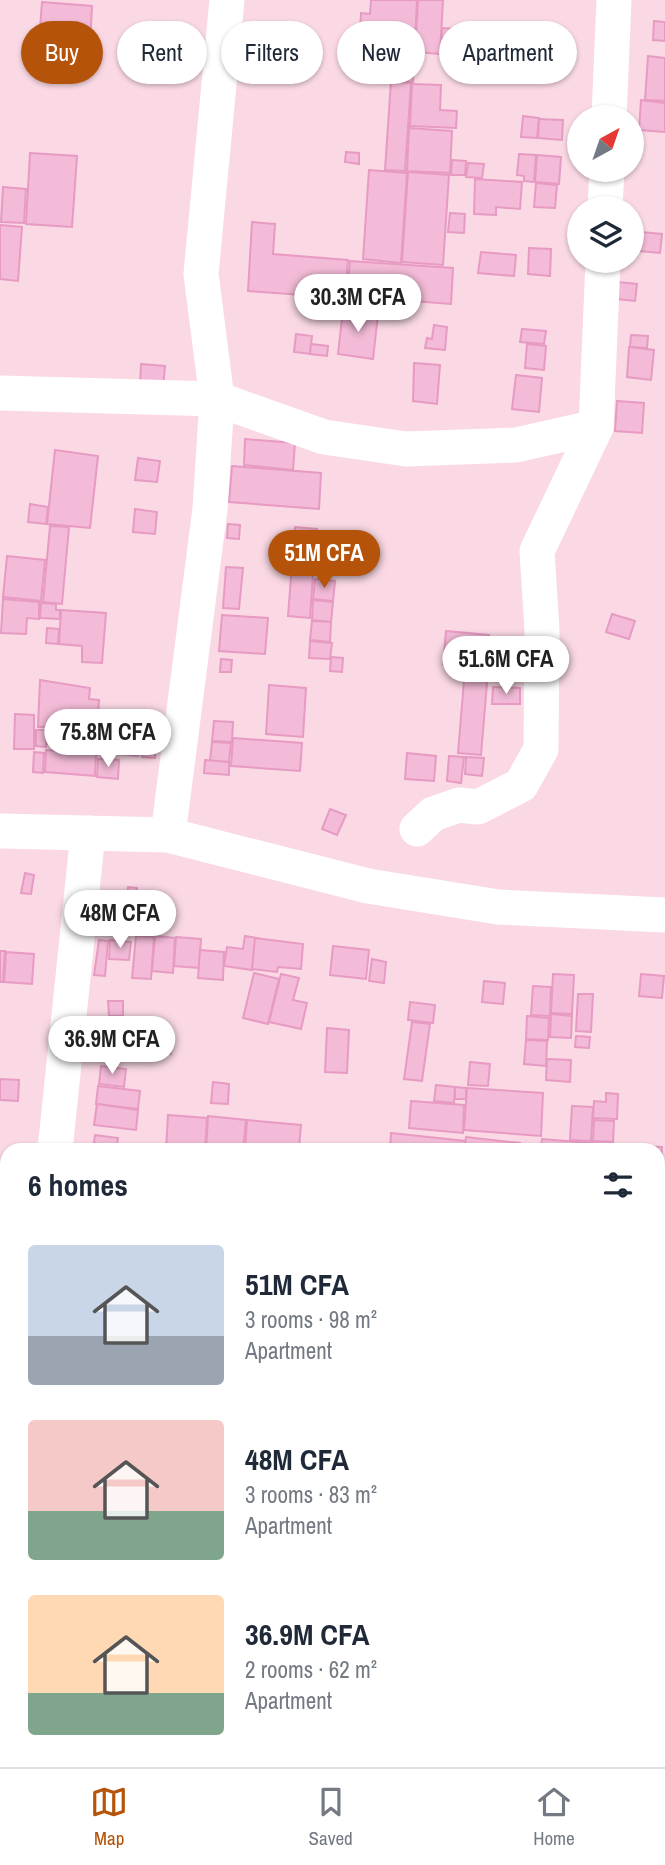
<!DOCTYPE html>
<meta charset="utf-8">
<style>
body{margin:0;font-family:"Archivo Narrow",sans-serif;background:#f6f6f7;color:#1f2937;height:100vh;display:flex;flex-direction:column;font-size:26px;white-space:nowrap}
*{box-sizing:border-box;margin:0}
p{font-size:23px;color:#747a83}
.icon{flex:none;width:38px;height:38px;fill:none;stroke:currentColor;stroke-width:2;stroke-linecap:round;stroke-linejoin:round}
.map{position:relative;flex:1;overflow:hidden}
.panel{position:absolute;left:0px;top:1143px;width:665px;height:625px;display:flex;flex-direction:column;background:#fff;border-radius:21px 21px 0 0;box-shadow:0 2px 5px #0004}
.panel>*{flex:none}
.banner{position:absolute;left:21px;top:21px;width:623px;height:63px;display:flex;gap:14px}
.needle{width:46px;rotate:40deg}
.buttons{position:absolute;left:567px;top:105px;display:grid;gap:14px}
.buttons a{display:grid;place-items:center;width:77px;height:77px;border-radius:50%;background:#fff;box-shadow:0 2px 5px #0004;font-size:35px}
.price{position:absolute;translate:-50% -60px;padding:0 16px;border-radius:24px;background:#fff;color:#222;font-size:23px;line-height:46px;filter:drop-shadow(0 2px 4px #0008)}
.price::after{content:'';position:absolute;left:50%;top:42px;width:21px;height:16px;margin-left:-10px;background:inherit;clip-path:polygon(0 0,100% 0,50% 100%)}
.price.current{background:#b45309;color:#fff}
ul{padding:0;list-style:none}
li{display:flex;align-items:center;gap:21px;height:175px;padding:0 28px}
li span{display:grid;place-items:center;flex:none;width:196px;height:140px;border-radius:7px;color:#555}
li>.icon{margin-inline-start:auto}
span .icon{width:84px;height:84px;fill:#fffc;stroke-width:1}
li b{font-size:30px}
h2{display:flex;justify-content:space-between;align-items:center;height:84px;padding:0 28px;font-size:30px}
.pill{padding:0 24px;border-radius:32px;background:#fff;box-shadow:0 2px 5px #0004;font-size:24px;line-height:63px}
.pill.current{background:#b45309;color:#fff}
.dock{display:flex;justify-content:space-around;align-items:center;height:98px;border-top:2px solid #e0e1e3;background:#fff;font-size:19px;color:#747a83}
.dock a{display:grid;justify-items:center;gap:4px}
.dock .current{color:#b45309}
.map>svg:first-child{display:block}
</style>
<div class="map">
<svg width="665" height="1767" viewBox="0 0 665 1767">
<rect width="100%" height="100%" fill="#fde5ec"/>
<path fill="#fad9e4" fill-rule="evenodd" d="M0,0H665V1767H0ZM579,117H632V170H579ZM579,208H632V261H579ZM7,1150H658V1760H7Z"/>
<g fill="#f3bbd7" stroke="#e79bc2" stroke-width="2">
<path d="M371,0H417L413,82L362,79V65L370,66L372,33L360,32L361,13L370,14Z"/>
<path d="M418,0H443L440,54L415,52Z"/>
<path d="M42,2L92,6L90,46L39,42Z"/>
<path d="M654,21L665,22V41L653,40Z"/>
<path d="M442,28L457,29L456,55H441Z"/>
<path d="M648,56L665,58V101L645,100Z"/>
<path d="M391,81L411,83L405,171L385,170Z"/>
<path d="M412,84L441,85L440,110L457,111L456,128L410,126Z"/>
<path d="M641,100L665,103V132L639,130Z"/>
<path d="M523,116L539,118L537,138L521,137Z"/>
<path d="M539,119L563,120L562,140L538,138Z"/>
<path d="M409,128L452,131L450,173L407,171Z"/>
<path d="M346,152L359,153V164L345,162Z"/>
<path d="M30,153L77,156L72,227L26,224Z"/>
<path d="M519,154L536,155L534,182L524,181V176L517,175Z"/>
<path d="M537,155L561,157L559,184L535,182Z"/>
<path d="M452,160L466,161L465,175H451Z"/>
<path d="M468,163L484,164L482,178L466,177Z"/>
<path d="M369,170L407,173L401,263L363,259Z"/>
<path d="M408,172L449,175L443,265L402,262Z"/>
<path d="M475,179L522,182L520,209L496,207V215L474,214Z"/>
<path d="M536,183L557,185L555,208L534,207Z"/>
<path d="M3,187L26,189L24,223L1,222Z"/>
<path d="M450,213L465,214L464,233L448,232Z"/>
<path d="M252,222L275,224L273,254L348,260L345,298L248,291Z"/>
<path d="M0,225L22,227L18,281L0,279Z"/>
<path d="M641,232L662,234L660,253L639,251Z"/>
<path d="M529,248L551,249L550,276L528,274Z"/>
<path d="M481,252L516,255L514,276L478,273Z"/>
<path d="M350,261L453,268L451,304L347,296Z"/>
<path d="M617,282L637,284L635,301L616,299Z"/>
<path d="M343,310L378,314L373,359L338,354Z"/>
<path d="M434,325L447,327L445,350L425,348L427,338L432,339Z"/>
<path d="M522,329L546,331L544,344L520,342Z"/>
<path d="M296,334L312,336L310,354L294,352Z"/>
<path d="M631,335L648,336L647,348L630,347Z"/>
<path d="M311,344L328,346L327,356L310,354Z"/>
<path d="M527,344L546,346L544,370L525,368Z"/>
<path d="M629,347L654,350L651,380L627,377Z"/>
<path d="M414,363L440,365L437,404L413,401Z"/>
<path d="M141,364L165,366L163,388L140,386Z"/>
<path d="M516,375L542,378L539,412L512,409Z"/>
<path d="M617,401L644,403L642,433L615,431Z"/>
<path d="M245,439L295,443L293,470L244,465Z"/>
<path d="M55,450L98,456L90,528L47,524Z"/>
<path d="M138,458L160,461L157,482L135,480Z"/>
<path d="M232,466L321,473L319,509L229,502Z"/>
<path d="M30,504L48,507L46,524L28,522Z"/>
<path d="M135,509L157,512L155,534L133,532Z"/>
<path d="M228,524L240,525L239,539L227,538Z"/>
<path d="M50,526L69,527L62,604L43,602Z"/>
<path d="M295,527L317,529L316,544L294,542Z"/>
<path d="M280,543L315,546L310,618L288,616L292,564L279,562Z"/>
<path d="M7,556L45,560L41,601L3,597Z"/>
<path d="M226,567L243,568L239,609L223,608Z"/>
<path d="M315,579L335,581L333,601L313,599Z"/>
<path d="M3,599L39,602V619L27,618L26,634L1,633Z"/>
<path d="M313,600L333,602L331,622L312,620Z"/>
<path d="M41,603L56,604V610H60V619L40,618Z"/>
<path d="M61,610L106,613L102,663L82,662V646L59,644Z"/>
<path d="M612,614L635,621L629,639L606,632Z"/>
<path d="M222,615L268,618L265,654L219,651Z"/>
<path d="M312,621L331,622L330,642L310,640Z"/>
<path d="M47,628L59,629L58,644L46,643Z"/>
<path d="M446,631L489,635L486,669L443,664Z"/>
<path d="M310,641L332,643L330,659L309,658Z"/>
<path d="M331,657L343,658L342,672L330,671Z"/>
<path d="M221,659L232,660L231,672H220Z"/>
<path d="M465,669L488,671L481,755L458,753Z"/>
<path d="M40,680L90,688L89,699L99,700L98,715H88V726L38,727Z"/>
<path d="M269,685L306,688L303,737L266,734Z"/>
<path d="M493,687L520,688V704H492Z"/>
<path d="M15,714L34,715V749H14Z"/>
<path d="M214,721L233,722L232,742L212,741Z"/>
<path d="M36,730H46V747L36,746Z"/>
<path d="M48,730L65,731L64,745L47,744Z"/>
<path d="M144,731L157,732L155,758L142,757Z"/>
<path d="M87,735L101,736V745L86,744Z"/>
<path d="M121,736L139,737L138,756L119,754Z"/>
<path d="M233,738L302,743L300,771L231,766Z"/>
<path d="M212,742L231,743L229,762L210,761Z"/>
<path d="M46,750L96,754L95,776L45,772Z"/>
<path d="M34,752L44,753L43,773L33,772Z"/>
<path d="M407,753L436,756L434,781L405,779Z"/>
<path d="M449,756L464,757L461,783L447,781Z"/>
<path d="M466,757L484,758L482,776L465,774Z"/>
<path d="M98,759L119,760L118,779L97,777Z"/>
<path d="M205,760L229,762V775L204,773Z"/>
<path d="M330,809L346,815L337,835L322,829Z"/>
<path d="M25,873L34,875L31,894L21,893Z"/>
<path d="M128,887L137,888L136,903H127Z"/>
<path d="M136,936L154,937L151,979L132,978Z"/>
<path d="M155,936L175,938L173,973L152,971Z"/>
<path d="M245,936L257,938L252,970L224,966L227,947L243,949Z"/>
<path d="M176,937L201,939L199,968L174,966Z"/>
<path d="M255,938L303,944L301,969L278,967L277,972L252,969Z"/>
<path d="M99,940L108,941L105,976L94,975Z"/>
<path d="M110,940L131,942L129,960L109,959Z"/>
<path d="M333,946L369,950L366,979L330,975Z"/>
<path d="M200,950L224,952L223,980L198,978Z"/>
<path d="M0,951H5L3,982H0Z"/>
<path d="M6,952L34,954L32,984L4,982Z"/>
<path d="M372,959L386,962L384,983L369,981Z"/>
<path d="M254,973L279,979L268,1024L243,1018Z"/>
<path d="M281,974L299,978L293,1000L307,1003L301,1029L269,1022Z"/>
<path d="M553,974L574,975L572,1014L551,1013Z"/>
<path d="M641,974L664,976L662,998L639,996Z"/>
<path d="M484,981L505,983L503,1004L482,1002Z"/>
<path d="M533,986L551,987L550,1016L531,1015Z"/>
<path d="M578,994H593L591,1032L576,1031Z"/>
<path d="M108,1001H123V1016H109Z"/>
<path d="M410,1002L435,1005L433,1023L408,1020Z"/>
<path d="M551,1014L572,1016L571,1038L550,1037Z"/>
<path d="M527,1016L549,1018L548,1040L526,1039Z"/>
<path d="M412,1022L430,1024L422,1081L404,1079Z"/>
<path d="M327,1028L349,1030L347,1073L325,1072Z"/>
<path d="M153,1033L172,1036L171,1054L152,1051Z"/>
<path d="M576,1036L590,1037L589,1048L575,1047Z"/>
<path d="M526,1040L547,1041L546,1066L524,1064Z"/>
<path d="M547,1059L571,1060L570,1082L546,1080Z"/>
<path d="M470,1062L490,1064L488,1086L468,1085Z"/>
<path d="M101,1066L126,1069L124,1087L99,1084Z"/>
<path d="M0,1079L19,1080L18,1101L0,1100Z"/>
<path d="M213,1082L229,1084L228,1104L211,1103Z"/>
<path d="M436,1085L455,1087L454,1103L434,1101Z"/>
<path d="M98,1086L140,1091L138,1109L96,1104Z"/>
<path d="M455,1087L466,1088V1099H455Z"/>
<path d="M467,1088L543,1093L541,1136L464,1130Z"/>
<path d="M606,1093L618,1094L617,1119L593,1118L594,1101L606,1102Z"/>
<path d="M411,1101L464,1105L463,1133L409,1128Z"/>
<path d="M97,1104L138,1110L136,1130L94,1125Z"/>
<path d="M572,1106L593,1107L591,1141L570,1140Z"/>
<path d="M168,1115L207,1118L205,1150H166Z"/>
<path d="M208,1116L246,1120L243,1150H206Z"/>
<path d="M247,1120L301,1125L299,1148L272,1145L271,1150H245Z"/>
<path d="M594,1120L614,1121L613,1142L593,1141Z"/>
<path d="M391,1133L465,1141L464,1150H390Z"/>
<path d="M95,1135L118,1138L116,1150H93Z"/>
<path d="M466,1137L520,1143L519,1150H464Z"/>
<path d="M542,1139L590,1143L589,1150H541Z"/>
<path d="M590,1143L614,1144L613,1150H590Z"/>
<path d="M616,1145L662,1147L661,1170H658V1150H615Z"/>
<path d="M0,1175L7,1176V1201H0Z"/>
<rect x="0" y="1219" width="7" height="32"/>
<path d="M0,1322L7,1323V1344L0,1343Z"/>
<rect x="658" y="1424" width="7" height="26"/>
<path d="M661,1526H665V1558L659,1557Z"/>
<path d="M105,1760L126,1762V1767H104Z"/>
<path d="M175,1760H196L195,1767H160V1761Z"/>
<path d="M549,1760H584V1767H548Z"/>
<rect x="586" y="1760" width="45" height="7"/>
</g>
<g fill="none" stroke-linecap="round" stroke-linejoin="round">
<g stroke="#fff" stroke-width="35">
<path d="M609,117L614,0"/>
<path d="M605,208L607,170"/>
<path d="M0,393L217,399L324,437L406,449L516,445L596,427L537,551L542,631L541,749L521,785L478,807L459,805L433,814L417,829"/>
<path d="M596,427L603,261"/>
<path d="M0,831L168,835L368,886L498,907L665,915"/>
<path d="M168,835L210,509L217,399L201,274L227,0"/>
<path d="M55,1150L88,833"/>
<path d="M0,1283H7"/>
<path d="M658,1332H665"/>
<path d="M0,1674H7"/>
<path d="M0,1760L7,1702"/>
<path d="M397,1767V1760"/>
</g>
</g>
</svg>
<div class="buttons">
<a><svg class="needle" viewBox="-14 -14 28 28"><path d="M0-13l5 13h-10z" fill="#e53935"/><path d="M0 13l5-13h-10z" fill="#747a83"/></svg></a>
<a><svg class="icon" aria-label="layers" viewBox="0 0 24 24"><path d="M12 4l9 5-9 5-9-5zM3 14l9 5 9-5"/></svg></a>
</div>
<b class="price" style="left:358px;top:334px">30.3M CFA</b>
<b class="price current" style="left:324px;top:590px">51M CFA</b>
<b class="price" style="left:506px;top:696px">51.6M CFA</b>
<b class="price" style="left:108px;top:769px">75.8M CFA</b>
<b class="price" style="left:120px;top:950px">48M CFA</b>
<b class="price" style="left:112px;top:1076px">36.9M CFA</b>
<div class="banner">
<a class="pill current">Buy</a>
<a class="pill">Rent</a>
<a class="pill">Filters</a>
<a class="pill">New</a>
<a class="pill">Apartment</a>
</div>
<section class="panel">
<h2>6 homes<svg class="icon" aria-label="filters" viewBox="0 0 24 24"><path d="M4 7h16M4 17h16"/><circle cx="9" cy="7" r="2"/><circle cx="15" cy="17" r="2"/></svg></h2>
<ul>
<li><span style="background:linear-gradient(#c9d6e8 65%,#9aa5b1 0)"><svg class="icon" aria-label="home" viewBox="0 0 24 24"><path d="M3 11l9-7 9 7M6 9v11h12V9"/></svg></span><div><b>51M CFA</b><p>3 rooms · 98 m²</p><p>Apartment</p></div></li>
<li><span style="background:linear-gradient(#f6c9c9 65%,#7fa58c 0)"><svg class="icon" aria-label="home" viewBox="0 0 24 24"><path d="M3 11l9-7 9 7M6 9v11h12V9"/></svg></span><div><b>48M CFA</b><p>3 rooms · 83 m²</p><p>Apartment</p></div></li>
<li><span style="background:linear-gradient(#ffd9b3 70%,#7fa58c 0)"><svg class="icon" aria-label="home" viewBox="0 0 24 24"><path d="M3 11l9-7 9 7M6 9v11h12V9"/></svg></span><div><b>36.9M CFA</b><p>2 rooms · 62 m²</p><p>Apartment</p></div></li>
</ul>
</section>
</div>
<nav class="dock">
<a class="current"><svg class="icon" aria-label="map" viewBox="0 0 24 24"><path d="M3 6l6-2 6 2 6-2v14l-6 2-6-2-6 2zM9 4v14M15 6v14"/></svg>Map</a>
<a><svg class="icon" aria-label="saved" viewBox="0 0 24 24"><path d="M7 4h10v16l-5-4-5 4z"/></svg>Saved</a>
<a><svg class="icon" aria-label="home" viewBox="0 0 24 24"><path d="M3 11l9-7 9 7M6 9v11h12V9"/></svg>Home</a>
</nav>
